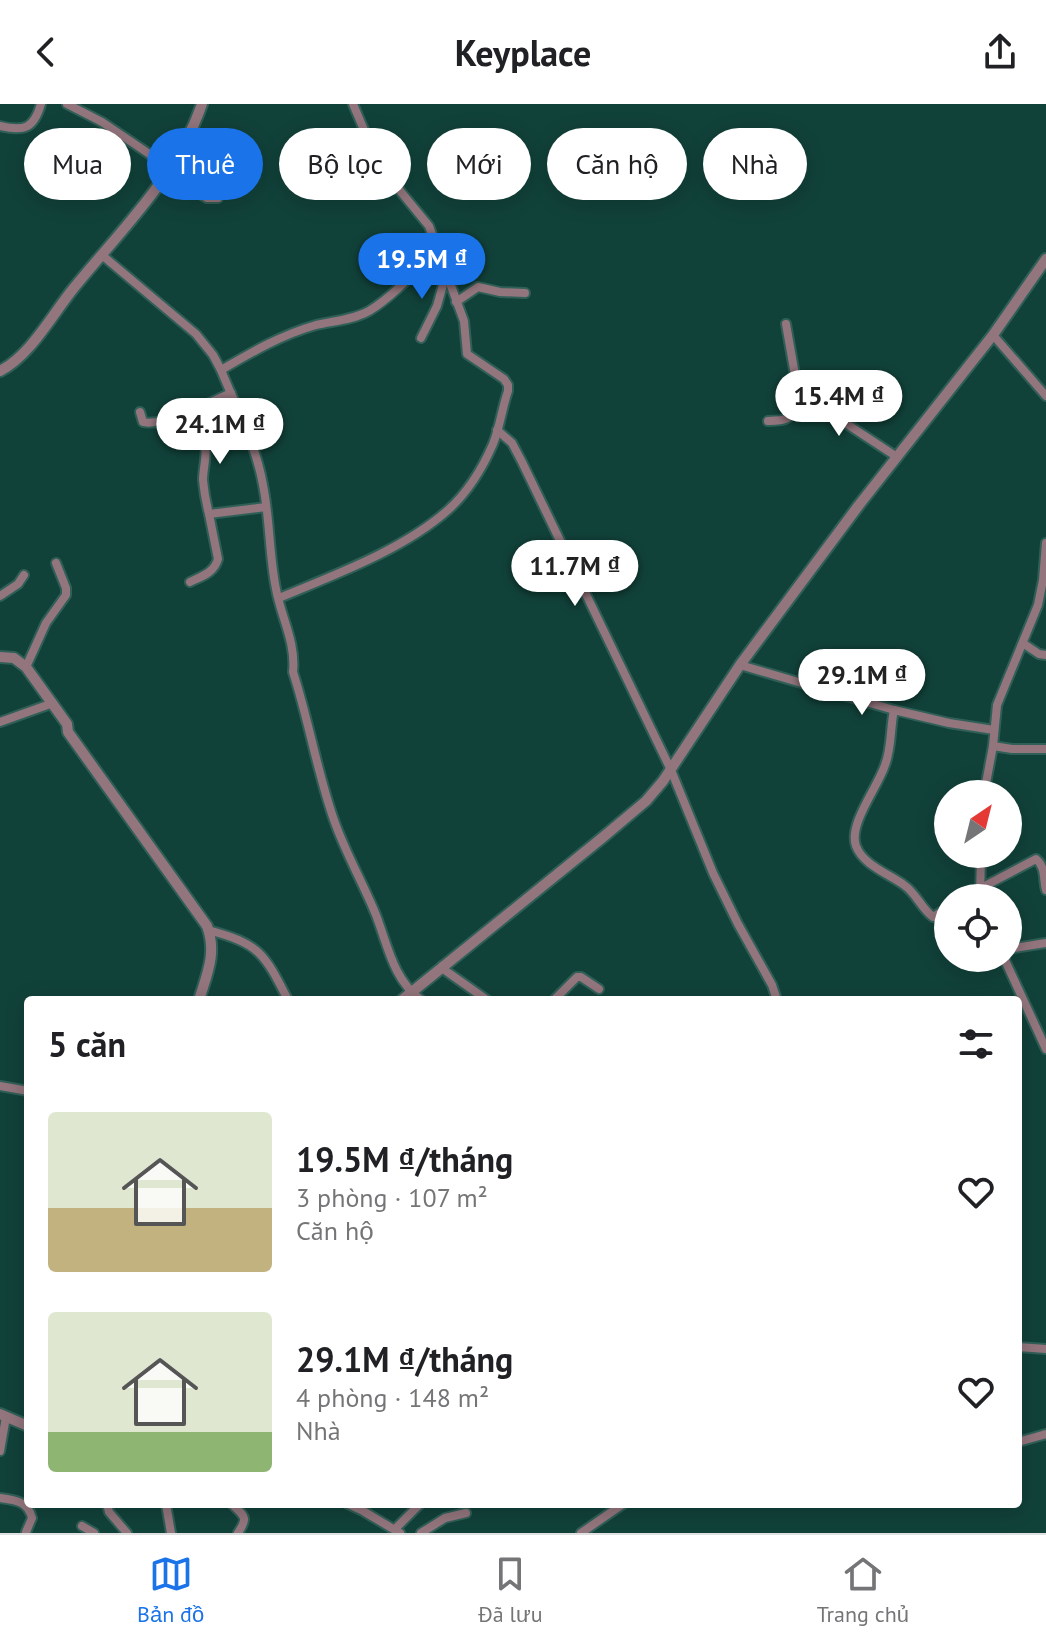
<!DOCTYPE html>
<html lang="vi">
<meta charset="utf-8">
<style>
body{margin:0;font-family:"PT Sans",sans-serif;background:#f2f2f2;color:#202124;height:100vh;display:flex;flex-direction:column;font-size:30px;white-space:nowrap}
*{box-sizing:border-box;margin:0}
p{font-size:26px;color:#757577}
.icon{flex:none;width:44px;height:44px;fill:none;stroke:currentColor;stroke-width:2;stroke-linecap:round;stroke-linejoin:round}
.map{position:relative;flex:1;overflow:hidden}
.drawer{position:absolute;left:24px;top:892px;width:998px;height:512px;display:flex;flex-direction:column;background:#fff;border-radius:8px;box-shadow:0 4px 20px #0003}
.drawer>*{flex:none}
.hud{position:absolute;left:24px;top:24px;width:998px;height:72px;display:flex;gap:16px}
.needle{width:52px;rotate:35deg}
.tools{position:absolute;left:934px;top:676px;display:grid;gap:16px}
.tools a{display:grid;place-items:center;width:88px;height:88px;border-radius:50%;background:#fff;box-shadow:0 4px 20px #0003;font-size:40px}
.price{position:absolute;translate:-50% -68px;padding:0 18px;border-radius:28px;background:#fff;color:#222;font-size:26px;line-height:52px;filter:drop-shadow(0 2px 4px #0008)}
.price::after{content:'';position:absolute;left:50%;top:48px;width:24px;height:18px;margin-left:-12px;background:inherit;clip-path:polygon(0 0,100% 0,50% 100%)}
.price.current{background:#1a73e8;color:#fff}
ul{padding:0;list-style:none}
li{display:flex;align-items:center;gap:24px;height:200px;padding:0 24px}
li span{display:grid;place-items:center;flex:none;width:224px;height:160px;border-radius:8px;color:#555}
li>.icon{margin-inline-start:auto}
span .icon{width:96px;height:96px;fill:#fffc;stroke-width:1}
li b{font-size:34px}
h2{display:flex;justify-content:space-between;align-items:center;height:96px;padding:0 24px;font-size:34px}
.pill{padding:0 28px;border-radius:36px;background:#fff;box-shadow:0 4px 20px #0003;font-size:28px;line-height:72px}
.pill.current{background:#1a73e8;color:#fff}
header{display:flex;justify-content:space-between;align-items:center;height:104px;padding:0 24px;background:#fff;font-size:36px;font-weight:800}
.tab-bar{display:flex;justify-content:space-around;align-items:center;height:112px;border-top:2px solid #e0e0e0;background:#fff;font-size:22px;color:#757577}
.tab-bar a{display:grid;justify-items:center;gap:4px}
.tab-bar .current{color:#1a73e8}
.map>svg:first-child{display:block}
</style>
<header><svg class="icon" aria-label="back" viewBox="0 0 24 24"><path d="M15 5l-7 7 7 7"/></svg>Keyplace<svg class="icon" aria-label="share" viewBox="0 0 24 24"><path d="M12 15V3M7 8l5-5 5 5M5 13v7h14v-7"/></svg></header>
<div class="map">
<svg width="1046" height="1429" viewBox="0 0 1046 1429">
<rect width="100%" height="100%" fill="#11423a"/>
<g fill="none" stroke-linecap="round" stroke-linejoin="round">
<g stroke="#305f57" stroke-width="12">
<g id="minor">
<path d="M67,0L102,18L170,64"/>
<path d="M0,22C25,28 34,24 41,0"/>
<path d="M178,52L197,88L207,94H218"/>
<path d="M103,152L196,230L213,251L221,266C236,303 256,341 263,381C270,415 269,451 276,485C281,513 296,538 293,568C309,617 317,668 334,716C345,748 363,779 376,811C388,842 393,875 421,896"/>
<path d="M456,198L478,183L500,188L525,189"/>
<path d="M993,231L1046,292"/>
<path d="M421,234L437,202L446,170"/>
<path d="M221,266C252,248 281,231 316,221C333,217 353,216 369,207C395,191 416,166 437,145"/>
<path d="M798,288L897,353"/>
<path d="M140,308L143,318C162,323 211,298 231,289"/>
<path d="M768,317C794,316 789,315 794,291L798,288L786,220"/>
<path d="M497,326L512,339L522,358L671,666L713,769L738,820L772,881L777,896"/>
<path d="M199,330C211,343 203,360 203,376C204,387 206,399 209,410"/>
<path d="M190,478C202,472 214,469 218,455L209,410L266,403"/>
<path d="M0,492L18,480L24,471"/>
<path d="M279,494C334,471 403,446 448,406C467,389 483,363 493,340C500,323 502,304 508,287V281L504,275L467,250L464,217L429,122L401,88L380,54L367,33L353,0"/>
<path d="M1024,540L1039,550L1046,551"/>
<path d="M740,561L894,606L949,619L994,626"/>
<path d="M26,563L46,519L66,491V484L56,459"/>
<path d="M894,606C890,624 892,643 885,661C878,683 848,720 856,742C863,761 889,770 904,781C916,789 921,804 933,813L948,804"/>
<path d="M0,618L53,599"/>
<path d="M993,642L1012,645H1046"/>
<path d="M984,690L993,642L997,601L1038,501L1043,476L1046,439"/>
<path d="M962,794L1036,755C1046,763 1043,775 1046,786"/>
<path d="M980,794L981,750"/>
<path d="M208,826C260,840 264,849 288,896"/>
<path d="M1008,845L1046,839"/>
<path d="M1004,854L1046,945"/>
<path d="M442,862L446,867L487,896"/>
<path d="M554,896L577,873H581L599,885"/>
<path d="M0,982L28,987"/>
<path d="M1018,1243L1046,1245"/>
<path d="M1018,1338L1046,1330"/>
<path d="M0,1347L6,1313"/>
<path d="M0,1394C15,1396 28,1397 32,1414L26,1428"/>
<path d="M107,1400L109,1408L127,1429"/>
<path d="M166,1400L171,1429"/>
<path d="M232,1400C244,1413 249,1412 238,1429"/>
<path d="M348,1400L363,1407L400,1429"/>
<path d="M82,1422L94,1429"/>
<path d="M395,1425L420,1400"/>
<path d="M421,1429L445,1414L466,1409"/>
<path d="M581,1429L623,1400"/>
</g>
</g>
<g stroke="#305f57" stroke-width="14">
<g id="tertiary">
<path d="M0,267C30,252 52,211 73,185C120,127 177,73 202,0"/>
<path d="M0,553L14,554L26,563L67,620L68,628L207,822C217,849 207,870 199,896"/>
<path d="M402,896L602,734L646,697L663,677L740,561L859,401L993,231L1046,155"/>
<path d="M0,1310L28,1322"/>
</g>
</g>
<use href="#minor" stroke="#93757d" stroke-width="8"/>
<use href="#tertiary" stroke="#93757d" stroke-width="10"/>
</g>
</svg>
<div class="tools">
<a><svg class="needle" viewBox="-14 -14 28 28"><path d="M0-13l5 13h-10z" fill="#e53935"/><path d="M0 13l5-13h-10z" fill="#757577"/></svg></a>
<a><svg class="icon" aria-label="locate" viewBox="0 0 24 24"><circle cx="12" cy="12" r="6"/><path d="M12 2v4M12 18v4M2 12h4M18 12h4"/></svg></a>
</div>
<b class="price current" style="left:422px;top:197px">19.5M ₫</b>
<b class="price" style="left:839px;top:334px">15.4M ₫</b>
<b class="price" style="left:220px;top:362px">24.1M ₫</b>
<b class="price" style="left:575px;top:504px">11.7M ₫</b>
<b class="price" style="left:862px;top:613px">29.1M ₫</b>
<div class="hud">
<a class="pill">Mua</a>
<a class="pill current">Thuê</a>
<a class="pill">Bộ lọc</a>
<a class="pill">Mới</a>
<a class="pill">Căn hộ</a>
<a class="pill">Nhà</a>
</div>
<section class="drawer">
<h2>5 căn<svg class="icon" aria-label="filters" viewBox="0 0 24 24"><path d="M4 7h16M4 17h16"/><circle cx="9" cy="7" r="2"/><circle cx="15" cy="17" r="2"/></svg></h2>
<ul>
<li><span style="background:linear-gradient(#dfe7d0 60%,#c2b280 0)"><svg class="icon" aria-label="home" viewBox="0 0 24 24"><path d="M3 11l9-7 9 7M6 9v11h12V9"/></svg></span><div><b>19.5M ₫/tháng</b><p>3 phòng · 107 m²</p><p>Căn hộ</p></div><svg class="icon" aria-label="heart" viewBox="0 0 24 24"><path d="M12 20l-8-8c-3-5 5-10 8-4 3-6 11-1 8 4z"/></svg></li>
<li><span style="background:linear-gradient(#dfe7d0 75%,#8fb573 0)"><svg class="icon" aria-label="home" viewBox="0 0 24 24"><path d="M3 11l9-7 9 7M6 9v11h12V9"/></svg></span><div><b>29.1M ₫/tháng</b><p>4 phòng · 148 m²</p><p>Nhà</p></div><svg class="icon" aria-label="heart" viewBox="0 0 24 24"><path d="M12 20l-8-8c-3-5 5-10 8-4 3-6 11-1 8 4z"/></svg></li>
</ul>
</section>
</div>
<nav class="tab-bar">
<a class="current"><svg class="icon" aria-label="map" viewBox="0 0 24 24"><path d="M3 6l6-2 6 2 6-2v14l-6 2-6-2-6 2zM9 4v14M15 6v14"/></svg>Bản đồ</a>
<a><svg class="icon" aria-label="saved" viewBox="0 0 24 24"><path d="M7 4h10v16l-5-4-5 4z"/></svg>Đã lưu</a>
<a><svg class="icon" aria-label="home" viewBox="0 0 24 24"><path d="M3 11l9-7 9 7M6 9v11h12V9"/></svg>Trang chủ</a>
</nav>
